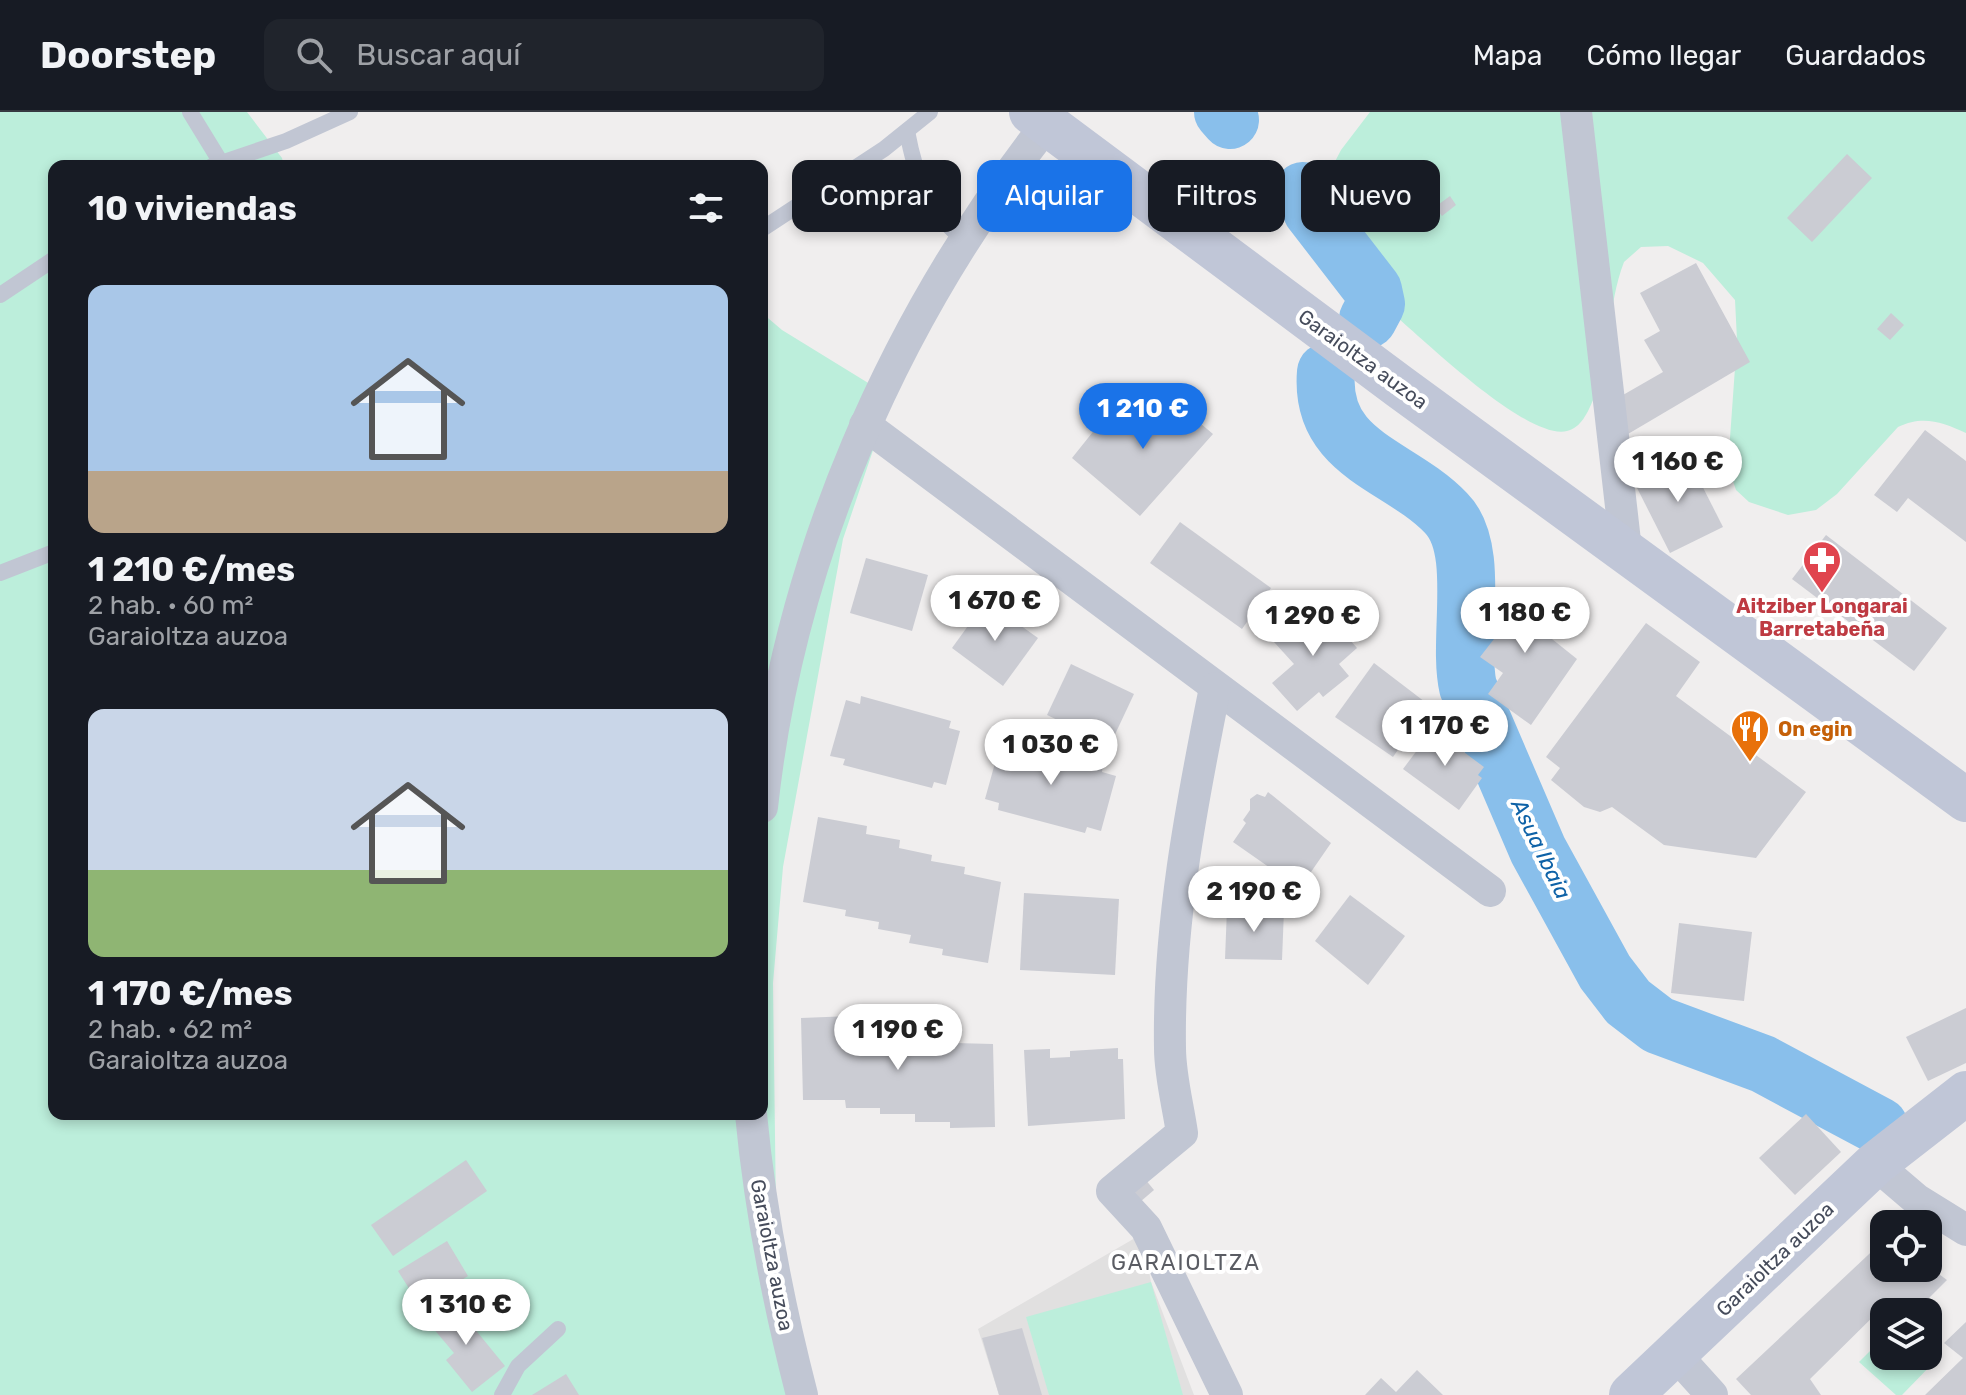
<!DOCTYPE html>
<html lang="es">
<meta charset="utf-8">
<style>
body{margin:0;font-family:Rubik,sans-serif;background:#20242c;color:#f1f3f6;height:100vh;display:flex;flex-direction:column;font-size:30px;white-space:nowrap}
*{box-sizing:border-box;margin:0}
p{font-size:26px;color:#9ea1a6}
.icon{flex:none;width:44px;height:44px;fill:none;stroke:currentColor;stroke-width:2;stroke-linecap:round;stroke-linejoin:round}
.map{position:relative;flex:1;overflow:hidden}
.side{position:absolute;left:48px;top:48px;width:720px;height:960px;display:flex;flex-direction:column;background:#171b24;border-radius:16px;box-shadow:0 4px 12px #0003}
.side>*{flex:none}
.top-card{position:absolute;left:792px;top:48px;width:760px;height:72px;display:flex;gap:16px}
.tools{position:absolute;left:1870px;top:1098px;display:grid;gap:16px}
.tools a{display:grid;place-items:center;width:72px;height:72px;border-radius:16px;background:#171b24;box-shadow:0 4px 12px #0003;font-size:40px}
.price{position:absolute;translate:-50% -68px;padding:0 18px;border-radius:28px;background:#fff;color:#222;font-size:26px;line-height:52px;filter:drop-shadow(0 2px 4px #0008)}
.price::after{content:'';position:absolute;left:50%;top:48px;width:24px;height:18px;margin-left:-12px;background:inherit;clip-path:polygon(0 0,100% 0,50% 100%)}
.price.active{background:#1a73e8;color:#fff}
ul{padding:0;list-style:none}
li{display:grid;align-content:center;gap:16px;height:424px;padding:0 40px}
li span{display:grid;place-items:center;height:248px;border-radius:16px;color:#555}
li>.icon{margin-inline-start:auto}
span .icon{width:144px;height:144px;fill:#fffc;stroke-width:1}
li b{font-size:34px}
h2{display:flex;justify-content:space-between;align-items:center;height:96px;padding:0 40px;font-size:34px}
.tag{padding:0 28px;border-radius:16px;background:#171b24;box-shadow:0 4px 12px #0003;font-size:28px;line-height:72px}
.tag.active{background:#1a73e8;color:#fff}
header{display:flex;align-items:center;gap:48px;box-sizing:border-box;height:112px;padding:0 40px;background:#171b24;border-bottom:2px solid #363941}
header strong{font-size:38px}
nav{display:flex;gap:44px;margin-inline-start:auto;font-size:28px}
.search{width:560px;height:72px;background:#20242c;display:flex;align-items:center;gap:20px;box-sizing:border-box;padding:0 28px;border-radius:16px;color:#9ea1a6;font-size:30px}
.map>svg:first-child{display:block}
</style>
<header>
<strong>Doorstep</strong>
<div class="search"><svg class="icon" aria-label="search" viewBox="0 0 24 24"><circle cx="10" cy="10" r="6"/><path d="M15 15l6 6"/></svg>Buscar aquí</div>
<nav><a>Mapa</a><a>Cómo llegar</a><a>Guardados</a></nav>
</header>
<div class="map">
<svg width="1966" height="1283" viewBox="0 0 1966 1283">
<rect width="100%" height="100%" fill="#f0eeee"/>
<path fill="#e1e0e0" d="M1142,1122L1151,1170L1194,1283H999L978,1217Z"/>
<g fill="#bceedb">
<path d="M0,0H247L282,46L284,54H54V1002H762V201L782,218L891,285L843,427L783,755L773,871L777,1175L791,1283H0Z"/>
<path d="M1370,0H1966V321C1942,310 1923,303 1898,315L1837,382L1816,398L1788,403L1749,390L1736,378L1728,354L1737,228L1735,188L1703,151L1668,134L1641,135L1624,150C1607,194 1611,244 1593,288C1588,300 1581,316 1567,319C1526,329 1417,221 1383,193L1378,170L1314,90L1341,38Z"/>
<path d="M1151,1170L1183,1283H1049L1026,1205Z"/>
<path d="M1884,1225V1244H1928V1241L1936,1248L1902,1283H1896L1859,1250Z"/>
</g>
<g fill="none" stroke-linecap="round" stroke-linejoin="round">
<g stroke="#89bfeb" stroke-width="58">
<path d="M1223,0L1230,8"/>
<path d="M1303,79L1312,99L1373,178L1376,192L1368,207"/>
<path d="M1326,260C1319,343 1399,352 1446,401C1482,437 1457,527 1468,575L1538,738L1605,860L1628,890L1658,913L1763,952L1879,1014"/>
</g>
</g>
<g fill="#cbccd3">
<path d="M1847,42L1872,66L1812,130L1787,106Z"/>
<path d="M1450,84L1456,93L1442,104L1435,95Z"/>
<path d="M1696,151L1750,250L1628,322L1623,283L1663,260L1644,228L1660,219L1640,181Z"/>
<path d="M1891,201L1904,213L1890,228L1877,217Z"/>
<path d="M1157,275L1213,322L1140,404L1072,346L1104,306L1121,321Z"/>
<path d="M1925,318L1966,349V430L1908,386L1897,400L1874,383Z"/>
<path d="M1686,342L1723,415L1670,441L1633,368Z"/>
<path d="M1180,410L1271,476L1242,517L1150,451Z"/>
<path d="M1826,423L1947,516L1914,559L1792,467Z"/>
<path d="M866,446L928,463L912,519L850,501Z"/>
<path d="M1512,475L1563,511L1552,527L1577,547L1531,613L1488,582L1503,561L1480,545L1494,527L1481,518Z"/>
<path d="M986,489L1038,526L1003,574L952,536Z"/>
<path d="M1322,496L1357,536L1339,552L1349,564L1323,585L1319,580L1297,599L1272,571L1294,552L1274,530L1312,497L1316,502Z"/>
<path d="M1646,511L1700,550L1676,584L1806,680L1756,746L1664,733L1612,695L1600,700L1584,695L1551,668L1560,656L1546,645Z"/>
<path d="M1374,551L1429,593L1393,645L1335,605Z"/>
<path d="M1071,552L1134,582L1110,633L1047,603Z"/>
<path d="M861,584L951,609L949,616L960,619L946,673L934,670L932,676L843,653L845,647L830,644L846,588L860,592Z"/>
<path d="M1436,613L1456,627L1453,632L1484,655L1478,663L1482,666L1459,698L1403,657Z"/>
<path d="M1015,629L1103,653L1102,660L1116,664L1101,719L1087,715L1085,721L998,698L999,691L985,687L1000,633L1013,637Z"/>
<path d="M1268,680L1331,731L1302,773L1286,761L1283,765L1233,730L1246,711L1243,708L1250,698V687L1257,682L1265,685Z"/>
<path d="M818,705L867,714L866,722L900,728L899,736L932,743L931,749L965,755L964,762L1001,770L988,851L942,843L943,837L909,831L911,823L878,817L879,810L845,804L846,798L803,790Z"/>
<path d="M1024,781L1119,787L1115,863L1020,858Z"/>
<path d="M1350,783L1405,824L1368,873L1315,829Z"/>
<path d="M1227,796L1284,798L1282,848L1225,847Z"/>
<path d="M1679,811L1752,820L1744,889L1671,881Z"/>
<path d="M1966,896V951L1928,969L1906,925Z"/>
<path d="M851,904V913L888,911V919L922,917V926L955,925V931L993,932L995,1015L950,1016V1010H915V1002H880V996H846L845,988H803L801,906Z"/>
<path d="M1118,936V947H1123L1125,1007L1028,1014L1024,938L1050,937V946L1070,945V939Z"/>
<path d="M1806,1002L1841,1040L1795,1083L1759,1046Z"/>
<path d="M466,1048L487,1079L393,1144L371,1113Z"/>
<path d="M1145,1067L1154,1078L1133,1096L1123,1085Z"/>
<path d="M1884,1128V1156L1928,1154L1947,1168L1915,1200H1904L1888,1190L1810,1267L1821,1283H1751L1736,1267Z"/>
<path d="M447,1129L468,1164L420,1194L398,1159Z"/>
<path d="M452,1189L505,1254L472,1280L446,1248L454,1241L427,1209Z"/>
<path d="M1966,1210V1283H1925L1963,1246L1944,1231Z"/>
<path d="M1022,1216L1042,1283H999L982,1226Z"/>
<path d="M1417,1258L1443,1283H1365L1381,1266L1396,1280Z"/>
<path d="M566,1262L579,1283H532Z"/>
</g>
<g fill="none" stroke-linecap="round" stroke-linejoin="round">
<g stroke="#c1c6d3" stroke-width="16">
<path d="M190,0L220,49"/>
<path d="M907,19C915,62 928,101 965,128"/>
<path d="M212,54L286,29L350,0"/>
<path d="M762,117L884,37L930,0"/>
<path d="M0,183L54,147"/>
<path d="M0,461L54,440"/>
<path d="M502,1283L518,1254L558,1217"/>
</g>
<g stroke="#c1c6d3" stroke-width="32">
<path d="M1576,0L1626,438"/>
<path d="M865,313L1490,779"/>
<path d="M1215,576C1191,695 1168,815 1170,936C1170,964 1178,993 1182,1021L1112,1079L1146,1116L1227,1283"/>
<path d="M762,695C789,446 893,208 1047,12"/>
<path d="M751,1002C760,1098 778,1190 802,1283"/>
<path d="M1875,1052L1916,1087L1966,1118"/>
<path d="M1675,1242L1712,1283"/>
</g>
<g stroke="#c0c6d7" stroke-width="44">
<path d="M1031,0L1400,275L1966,688"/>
<path d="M1631,1283L1875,1052L1966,981"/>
</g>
</g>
<defs>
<g id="pharmacy-pin" transform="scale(2)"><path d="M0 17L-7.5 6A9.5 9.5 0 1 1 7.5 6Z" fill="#e0444e" stroke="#fff"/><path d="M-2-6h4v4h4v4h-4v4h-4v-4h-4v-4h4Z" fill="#fff"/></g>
<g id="restaurant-pin" transform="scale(2)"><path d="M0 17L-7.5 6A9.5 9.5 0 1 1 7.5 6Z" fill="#e8710a" stroke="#fff"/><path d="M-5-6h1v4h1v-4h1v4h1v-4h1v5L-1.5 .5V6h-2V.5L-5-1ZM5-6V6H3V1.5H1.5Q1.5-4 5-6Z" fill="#fff"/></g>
</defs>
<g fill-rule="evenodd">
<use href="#pharmacy-pin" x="1822" y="448"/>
<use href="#restaurant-pin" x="1750" y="617"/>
</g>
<g text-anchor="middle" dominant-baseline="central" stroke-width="8" stroke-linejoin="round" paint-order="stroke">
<g font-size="20" fill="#464c5b" stroke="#fff">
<text transform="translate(1363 247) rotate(36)">Garaioltza auzoa</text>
<text transform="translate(772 1143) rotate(79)">Garaioltza auzoa</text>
<text transform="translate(1775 1147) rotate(-44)">Garaioltza auzoa</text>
</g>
<g font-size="20" font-weight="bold" fill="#be3a42" stroke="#fff">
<text x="1822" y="494">Aitziber Longarai<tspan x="1822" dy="23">Barretabeña</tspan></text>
</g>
<g font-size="20" font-weight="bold" fill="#c56008" stroke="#fff" text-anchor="start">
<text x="1778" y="617">On egin</text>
</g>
<g font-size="22" font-style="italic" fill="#0e62a7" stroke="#fff">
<text transform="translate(1541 737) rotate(64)">Asua Ibaia</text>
</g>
<g font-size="22" letter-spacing="2" fill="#5a5c63" stroke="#fff">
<text x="1186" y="1150">GARAIOLTZA</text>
</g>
</g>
</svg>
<div class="tools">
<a><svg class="icon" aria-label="locate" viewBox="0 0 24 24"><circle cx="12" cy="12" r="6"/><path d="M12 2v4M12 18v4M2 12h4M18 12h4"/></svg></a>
<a><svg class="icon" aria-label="layers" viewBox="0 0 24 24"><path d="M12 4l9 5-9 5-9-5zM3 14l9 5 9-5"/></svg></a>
</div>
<b class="price active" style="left:1143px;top:339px">1 210 €</b>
<b class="price" style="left:1678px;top:392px">1 160 €</b>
<b class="price" style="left:995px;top:531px">1 670 €</b>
<b class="price" style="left:1525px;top:543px">1 180 €</b>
<b class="price" style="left:1313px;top:546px">1 290 €</b>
<b class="price" style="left:1445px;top:656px">1 170 €</b>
<b class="price" style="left:1051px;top:675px">1 030 €</b>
<b class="price" style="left:1254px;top:822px">2 190 €</b>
<b class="price" style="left:898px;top:960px">1 190 €</b>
<b class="price" style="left:466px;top:1235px">1 310 €</b>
<div class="top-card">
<a class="tag">Comprar</a>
<a class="tag active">Alquilar</a>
<a class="tag">Filtros</a>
<a class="tag">Nuevo</a>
</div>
<section class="side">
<h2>10 viviendas<svg class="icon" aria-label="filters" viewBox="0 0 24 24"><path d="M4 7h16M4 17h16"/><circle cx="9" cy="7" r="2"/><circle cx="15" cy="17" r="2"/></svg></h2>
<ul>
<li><span style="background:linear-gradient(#a9c7e8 75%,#b9a48a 0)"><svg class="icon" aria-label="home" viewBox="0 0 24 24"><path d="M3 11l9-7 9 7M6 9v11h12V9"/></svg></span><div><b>1 210 €/mes</b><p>2 hab. · 60 m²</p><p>Garaioltza auzoa</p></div></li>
<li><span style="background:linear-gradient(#c9d6e8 65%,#8fb573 0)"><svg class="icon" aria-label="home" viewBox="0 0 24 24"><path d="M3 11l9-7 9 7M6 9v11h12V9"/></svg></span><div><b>1 170 €/mes</b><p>2 hab. · 62 m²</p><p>Garaioltza auzoa</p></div></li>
</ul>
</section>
</div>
